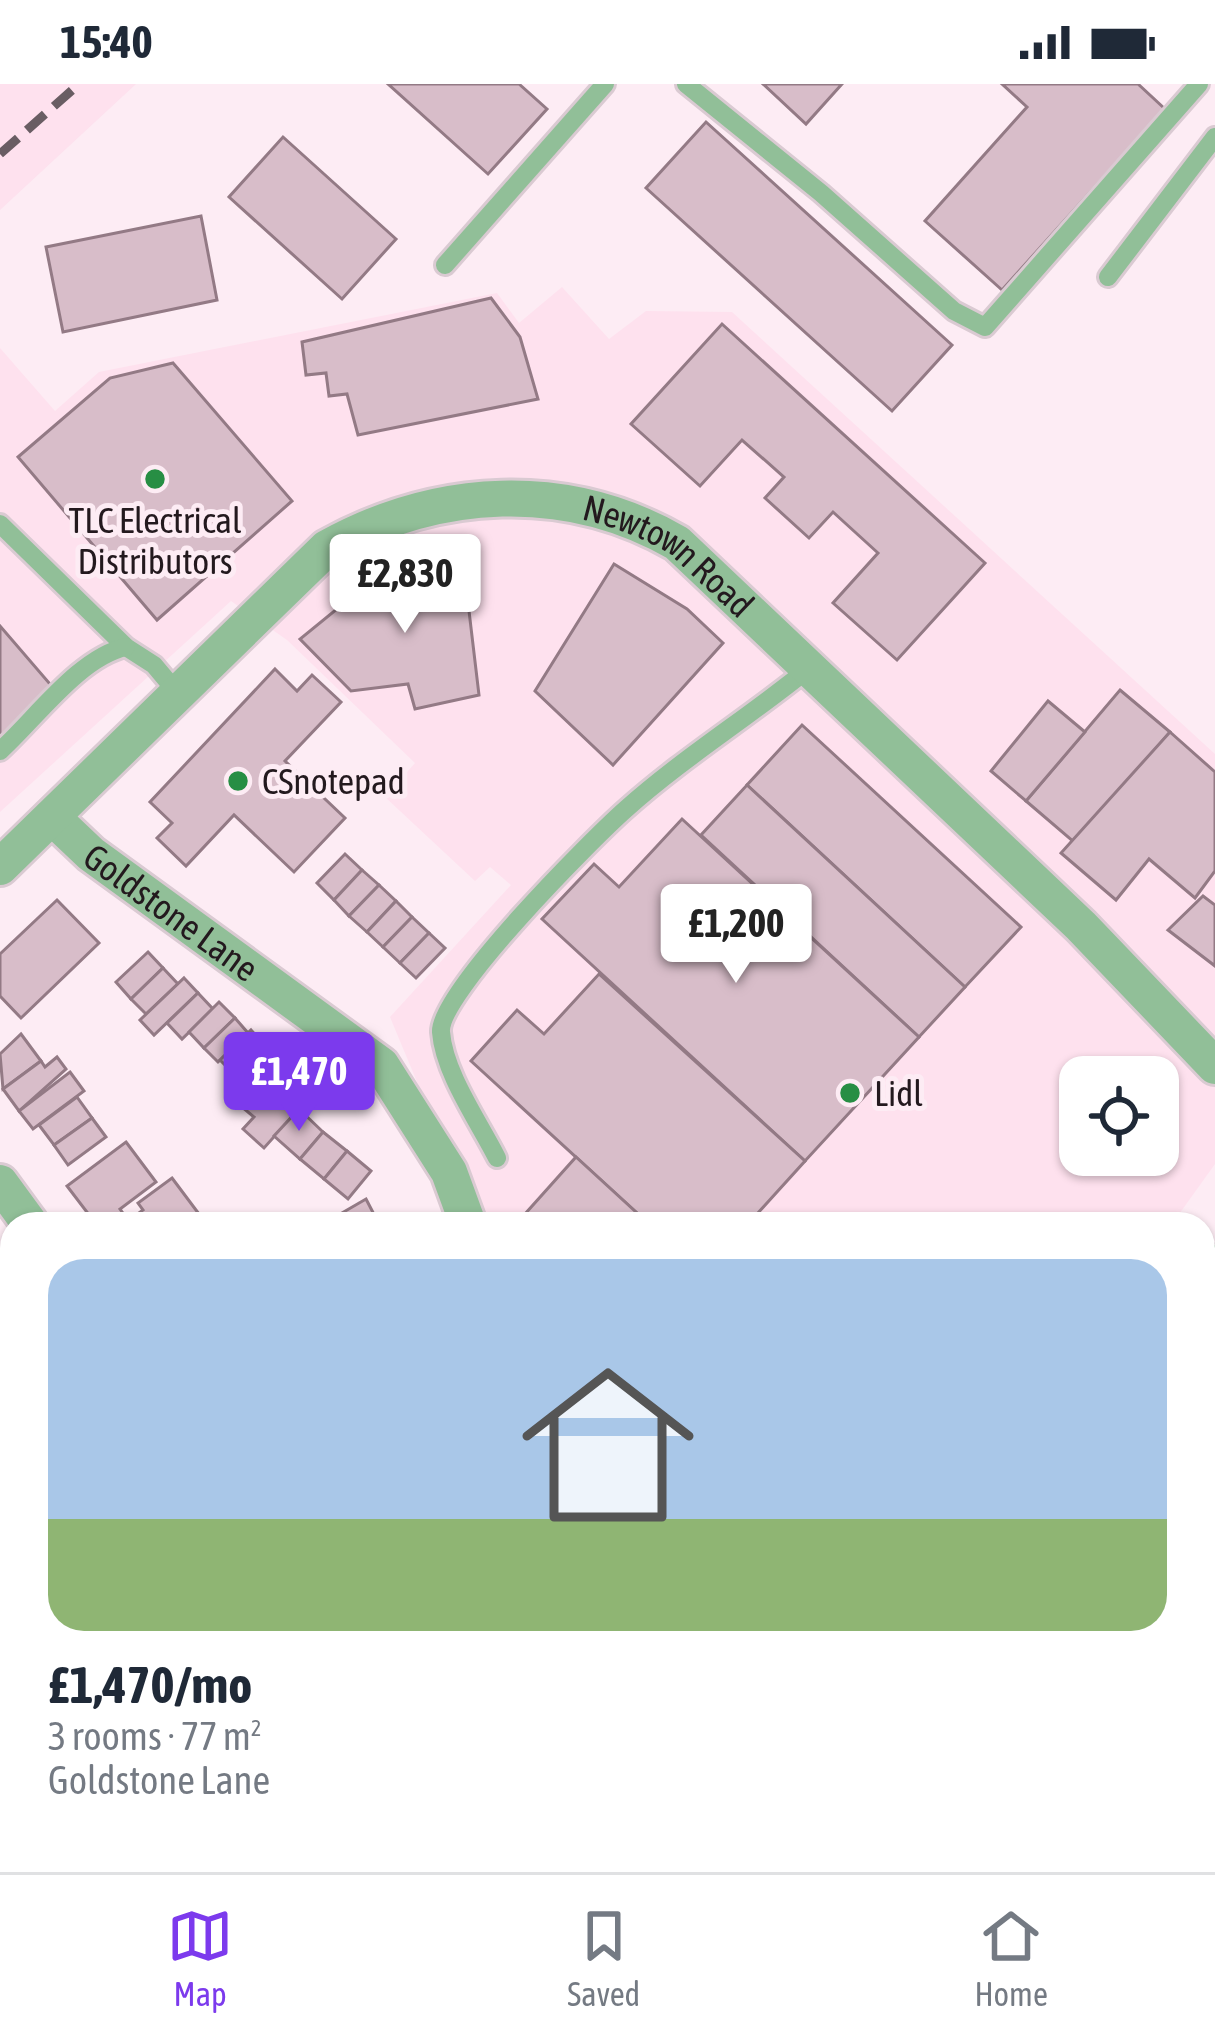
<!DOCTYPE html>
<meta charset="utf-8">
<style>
body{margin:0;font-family:"Asap Condensed",sans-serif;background:#f6f6f7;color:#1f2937;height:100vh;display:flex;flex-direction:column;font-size:45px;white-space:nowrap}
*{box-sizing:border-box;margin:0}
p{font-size:39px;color:#747a83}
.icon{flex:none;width:66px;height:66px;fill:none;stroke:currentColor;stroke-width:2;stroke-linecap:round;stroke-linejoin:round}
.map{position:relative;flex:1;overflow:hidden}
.side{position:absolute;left:0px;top:1128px;width:1215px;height:660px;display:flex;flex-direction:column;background:#fff;border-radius:36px 36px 0 0;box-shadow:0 3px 9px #0004}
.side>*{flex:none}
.buttons{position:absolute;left:1059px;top:972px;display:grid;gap:24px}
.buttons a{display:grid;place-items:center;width:120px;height:120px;border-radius:24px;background:#fff;box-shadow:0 3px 9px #0004;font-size:60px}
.price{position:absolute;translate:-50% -102px;padding:0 27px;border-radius:12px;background:#fff;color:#222;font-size:39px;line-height:78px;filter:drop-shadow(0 3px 6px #0008)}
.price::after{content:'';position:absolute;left:50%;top:72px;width:36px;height:27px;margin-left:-18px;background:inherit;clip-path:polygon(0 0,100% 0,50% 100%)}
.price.on{background:#7c3aed;color:#fff}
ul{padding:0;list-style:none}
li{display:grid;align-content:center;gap:24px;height:636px;padding:0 48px}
li span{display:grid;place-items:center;height:372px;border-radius:36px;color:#555}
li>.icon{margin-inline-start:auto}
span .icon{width:216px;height:216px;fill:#fffc;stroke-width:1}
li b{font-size:51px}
.status{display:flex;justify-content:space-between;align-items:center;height:84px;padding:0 60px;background:#fff;direction:ltr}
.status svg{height:33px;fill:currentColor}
.tabs{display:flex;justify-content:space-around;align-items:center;height:168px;border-top:3px solid #e0e1e3;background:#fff;font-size:33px;color:#747a83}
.tabs a{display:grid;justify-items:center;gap:6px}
.tabs .on{color:#7c3aed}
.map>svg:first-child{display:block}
</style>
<div class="status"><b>15:40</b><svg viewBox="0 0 49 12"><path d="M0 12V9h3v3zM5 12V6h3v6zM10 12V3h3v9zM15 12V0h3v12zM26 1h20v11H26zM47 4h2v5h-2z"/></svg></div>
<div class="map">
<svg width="1215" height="1788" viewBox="0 0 1215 1788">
<rect width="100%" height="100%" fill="#fdecf4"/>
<g fill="#fee1ee" fill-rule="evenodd">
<path d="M0,0H136L0,126Z"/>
<path d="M562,203L609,255L646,227L732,228L1215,670V1080L1172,1140H476L390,933L511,801L490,783L475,797L385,713L415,679L287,556L231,517L0,728V264L55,327L99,288L497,209L519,239ZM1080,993H1158V1071H1080Z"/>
</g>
<path fill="#f0b4d0" d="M1214,1230L1215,1788H793L802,1776H1203V1244Z"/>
<g fill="#d8bdc9" stroke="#937a85" stroke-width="3">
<path d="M388,0H519L547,25L488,90Z"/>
<path d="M763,0H842L806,40Z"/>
<path d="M1002,0H1138L1165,25L1002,206L925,137L1027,23Z"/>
<path d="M706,38L952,261L892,327L646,104Z"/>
<path d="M283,53L396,155L342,215L229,113Z"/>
<path d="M201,132L217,216L63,248L46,163Z"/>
<path d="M491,214L520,253L538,315L358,351L347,310L329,312L326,289L306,291L302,258Z"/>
<path d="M722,240L985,479L897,576L833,519L878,469L833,428L809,454L765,414L784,393L742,356L700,402L631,340Z"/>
<path d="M173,279L292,417L157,536L18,373L110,294Z"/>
<path d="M462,468L479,611L415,625L408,600L351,607L300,555L343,520L390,493Z"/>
<path d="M614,480L687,525L723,559L613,681L535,607Z"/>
<path d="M0,542L56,607L0,656Z"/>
<path d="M275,585L297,607L312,591L341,618L285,677L345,734L294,788L234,731L186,782L157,754L172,739L150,718Z"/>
<path d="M1120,606L1170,648L1075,759L1026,717Z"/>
<path d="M1048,617L1085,648L1026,717L991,687Z"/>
<path d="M802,641L1021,843L965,903L747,701Z"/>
<path d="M1170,648L1215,688V787L1195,814L1149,775L1116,816L1061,769Z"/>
<path d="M747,701L965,903L919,953L701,751Z"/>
<path d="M682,735L919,953L805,1077L542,835L594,780L619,803Z"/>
<path d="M345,770L362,786L334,816L317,799Z"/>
<path d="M362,786L379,801L349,832L334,816Z"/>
<path d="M379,801L396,817L367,848L349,832Z"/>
<path d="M1203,812L1215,821V882L1168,846Z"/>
<path d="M57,816L99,859L21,934L0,912V870Z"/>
<path d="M396,817L412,833L383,863L367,848Z"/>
<path d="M412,833L429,849L400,879L383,863Z"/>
<path d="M429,849L445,864L416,894L400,879Z"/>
<path d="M148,868L163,884L131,915L116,898Z"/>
<path d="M163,884L178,900L146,930L131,915Z"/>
<path d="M599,890L805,1077L748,1140H649L471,977L517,926L544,950Z"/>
<path d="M184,894L198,909L154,951L140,936Z"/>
<path d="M198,909L213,925L182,955L167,939Z"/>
<path d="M219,918L235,934L204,964L189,948Z"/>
<path d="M235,934L248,949L218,978L204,964Z"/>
<path d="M251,946L266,962L235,991L220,976Z"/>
<path d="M21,950L41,977L3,1005L0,970Z"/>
<path d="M266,962L280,977L249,1006L235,991Z"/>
<path d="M57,973L66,985L19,1027L3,1005L41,977L45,983Z"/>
<path d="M70,988L84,1007L33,1045L19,1027Z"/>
<path d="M270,1000L299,1025L264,1064L243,1045L254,1033L242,1023Z"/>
<path d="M77,1013L92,1034L54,1061L39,1041Z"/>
<path d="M299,1025L323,1048L300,1075L274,1052Z"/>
<path d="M92,1034L106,1053L68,1081L54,1061Z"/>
<path d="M323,1048L347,1067L324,1095L300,1075Z"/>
<path d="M126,1058L156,1098L120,1125L125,1132L115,1140H96L67,1102Z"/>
<path d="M347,1067L371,1087L348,1115L324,1095Z"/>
<path d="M576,1073L649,1140H516Z"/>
<path d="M172,1094L202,1134L194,1140H124L143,1126L138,1119Z"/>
<path d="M366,1115L379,1140H339L335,1133Z"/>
<path d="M0,1275L6,1285L12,1281V1300L0,1307Z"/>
<path d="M12,1300V1328L10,1330L0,1307Z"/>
<path d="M0,1686L12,1701V1732L0,1739Z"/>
<path d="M176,1776H201L208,1788H171L167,1781Z"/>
<path d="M315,1776H362L365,1781L354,1788H295Z"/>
<path d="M315,1776L295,1788L283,1778L286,1776Z"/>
<path d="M501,1776H554L535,1788H496L492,1781Z"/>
<path d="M554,1776L568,1782L535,1788Z"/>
<path d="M638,1776H678L684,1785L646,1788Z"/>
</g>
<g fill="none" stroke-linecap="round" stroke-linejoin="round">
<g stroke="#dacad2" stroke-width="24">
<g id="service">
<path d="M686,0L821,109L954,227L985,243L1199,0"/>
<path d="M445,181L605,0"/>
<path d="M1108,193L1215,53"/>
<path d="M0,440L126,563L154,581L180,612"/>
<path d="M0,667C37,633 80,573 126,563"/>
<path d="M497,1074C479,1038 444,989 441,948C438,910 591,756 626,725C683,674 749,633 808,585"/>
</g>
</g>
<g stroke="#dacad2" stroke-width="42">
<g id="minor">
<path id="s1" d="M52,733L91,770L381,981L449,1088L468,1140"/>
<path id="s2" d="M0,783L327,464C437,403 566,395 677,459L1081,842L1215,982"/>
<path d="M0,1099L30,1140"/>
<path d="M0,1232L12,1224"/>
<path d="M426,1776L433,1788"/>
<path d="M712,1776L719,1788"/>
<path d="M31,1788L52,1776"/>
</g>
</g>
<g stroke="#dacad2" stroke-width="63">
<g id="primary">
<path d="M1203,1206L1215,1190"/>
<path d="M764,1788L773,1776"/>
</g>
</g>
<g stroke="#a09299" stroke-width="6" stroke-dasharray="3 9" stroke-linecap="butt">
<path d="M1203,1304L1215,1321"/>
<path d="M1215,1379L1204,1489L1215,1525"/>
<path d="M1203,1592L1215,1593"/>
<path d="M1203,1714L1215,1697"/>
<path d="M918,1788L922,1776"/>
<path d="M1150,1788L1159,1776"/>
</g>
<use href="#service" stroke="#91bf98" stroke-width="18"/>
<use href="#minor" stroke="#91bf98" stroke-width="36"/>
<use href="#primary" stroke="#31914a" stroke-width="57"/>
<path stroke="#695d63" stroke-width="9" stroke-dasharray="24 12" stroke-linecap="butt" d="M0,70L79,0"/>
</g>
<g fill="#278e44" stroke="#fdecf4" stroke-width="4.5">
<circle cx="155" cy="395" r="12"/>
<circle cx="238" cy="697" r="12"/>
<circle cx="850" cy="1009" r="12"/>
</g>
<g text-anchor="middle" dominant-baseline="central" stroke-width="10" stroke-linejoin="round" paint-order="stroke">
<g font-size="36" fill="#23191e" stroke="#fdecf4" text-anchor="start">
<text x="155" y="436" text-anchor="middle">TLC Electrical<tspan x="155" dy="41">Distributors</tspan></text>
<text x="262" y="697">CSnotepad</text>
<text x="874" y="1009">Lidl</text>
</g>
<g font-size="36" fill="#23191e" stroke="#fdecf4">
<text stroke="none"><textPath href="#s2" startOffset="822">Newtown Road</textPath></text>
<text stroke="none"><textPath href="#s1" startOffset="153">Goldstone Lane</textPath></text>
</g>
</g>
</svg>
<div class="buttons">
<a><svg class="icon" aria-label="locate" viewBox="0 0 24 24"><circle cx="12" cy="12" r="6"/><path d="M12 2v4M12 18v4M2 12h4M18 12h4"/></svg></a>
</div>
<b class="price" style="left:405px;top:552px">£2,830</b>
<b class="price" style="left:736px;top:902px">£1,200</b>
<b class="price on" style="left:299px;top:1050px">£1,470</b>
<section class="side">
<ul>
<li><span style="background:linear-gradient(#a9c7e8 70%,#8fb573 0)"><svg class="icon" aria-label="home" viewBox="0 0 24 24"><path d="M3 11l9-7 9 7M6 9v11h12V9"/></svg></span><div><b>£1,470/mo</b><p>3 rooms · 77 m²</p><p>Goldstone Lane</p></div></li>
</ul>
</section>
</div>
<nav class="tabs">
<a class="on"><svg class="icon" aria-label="map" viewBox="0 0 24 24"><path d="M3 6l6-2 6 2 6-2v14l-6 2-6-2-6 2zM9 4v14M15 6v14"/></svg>Map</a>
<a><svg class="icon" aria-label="saved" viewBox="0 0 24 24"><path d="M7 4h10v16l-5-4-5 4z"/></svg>Saved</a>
<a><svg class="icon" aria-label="home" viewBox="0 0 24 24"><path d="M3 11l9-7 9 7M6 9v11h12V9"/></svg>Home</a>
</nav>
